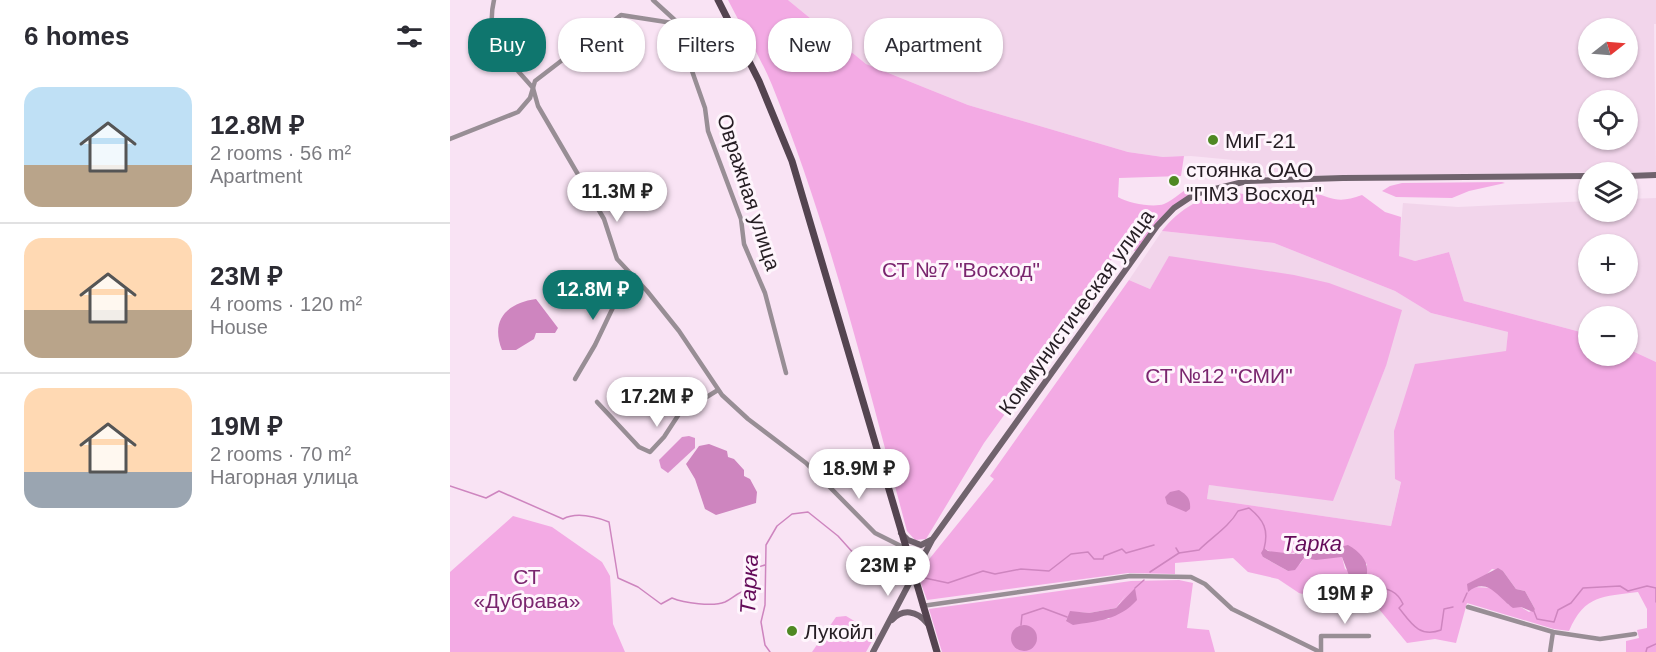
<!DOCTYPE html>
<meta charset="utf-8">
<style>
body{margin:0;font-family:Arial,sans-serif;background:#f2f2f3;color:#2b2b33;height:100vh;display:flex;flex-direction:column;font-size:22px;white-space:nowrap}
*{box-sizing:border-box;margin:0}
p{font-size:20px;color:#7c7c81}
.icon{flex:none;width:33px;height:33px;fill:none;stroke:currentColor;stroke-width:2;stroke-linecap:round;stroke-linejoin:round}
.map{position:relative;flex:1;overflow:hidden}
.side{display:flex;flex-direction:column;background:#fff;width:450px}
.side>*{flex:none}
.hud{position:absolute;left:18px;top:18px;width:570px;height:54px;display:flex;gap:12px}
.needle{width:39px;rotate:73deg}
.buttons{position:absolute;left:1128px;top:18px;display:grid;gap:12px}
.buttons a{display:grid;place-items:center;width:60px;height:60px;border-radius:50%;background:#fff;box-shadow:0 2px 4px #0004;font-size:30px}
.price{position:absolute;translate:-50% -51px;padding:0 14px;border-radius:21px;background:#fff;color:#222;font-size:20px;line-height:39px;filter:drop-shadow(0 2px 3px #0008)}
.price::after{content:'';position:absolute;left:50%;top:36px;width:18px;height:14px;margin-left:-9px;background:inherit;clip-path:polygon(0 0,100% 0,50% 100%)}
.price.selected{background:#0f766e;color:#fff}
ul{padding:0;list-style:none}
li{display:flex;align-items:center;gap:18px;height:150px;padding:0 24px}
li+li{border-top:2px solid #e1e1e2}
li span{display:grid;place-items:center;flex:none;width:168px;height:120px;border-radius:18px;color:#555}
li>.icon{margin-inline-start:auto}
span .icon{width:72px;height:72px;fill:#fffc;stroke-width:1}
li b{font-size:26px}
h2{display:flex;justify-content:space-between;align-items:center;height:72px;padding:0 24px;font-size:26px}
.pill{padding:0 21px;border-radius:24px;background:#fff;box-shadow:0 2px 4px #0004;font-size:21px;line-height:54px}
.pill.selected{background:#0f766e;color:#fff}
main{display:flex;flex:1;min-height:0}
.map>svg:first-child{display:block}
</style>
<main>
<section class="side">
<h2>6 homes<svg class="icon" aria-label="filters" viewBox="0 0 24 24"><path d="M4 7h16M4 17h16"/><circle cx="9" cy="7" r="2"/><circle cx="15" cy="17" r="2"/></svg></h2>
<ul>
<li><span style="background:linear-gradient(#bfe0f5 65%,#b9a48a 0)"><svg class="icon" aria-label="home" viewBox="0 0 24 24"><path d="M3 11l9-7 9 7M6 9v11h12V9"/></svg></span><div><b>12.8M ₽</b><p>2 rooms · 56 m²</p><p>Apartment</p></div></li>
<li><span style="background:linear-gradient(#ffd9b3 60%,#b9a48a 0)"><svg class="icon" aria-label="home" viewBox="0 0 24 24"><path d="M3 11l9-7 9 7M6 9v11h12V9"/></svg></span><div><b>23M ₽</b><p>4 rooms · 120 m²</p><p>House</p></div></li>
<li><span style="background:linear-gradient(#ffd9b3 70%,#9aa5b1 0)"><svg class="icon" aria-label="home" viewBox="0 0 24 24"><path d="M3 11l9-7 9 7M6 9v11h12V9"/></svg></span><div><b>19M ₽</b><p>2 rooms · 70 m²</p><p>Нагорная улица</p></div></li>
</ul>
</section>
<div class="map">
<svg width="1206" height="652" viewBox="0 0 1206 652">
<rect width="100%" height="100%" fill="#f9e3f4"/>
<g fill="#f2d5eb" fill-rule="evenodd">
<path d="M338,0H1206V24H1204L1206,172L807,176L802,165L794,161L741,156L713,157L678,152L518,105L416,64ZM1138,28H1178V68H1138ZM1138,100H1178V140H1138Z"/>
<path d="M1206,198V362L1178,349V316H1138V334L1014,301L999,252L965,261L948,256L953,203L1008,207L1138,201V212H1178V199ZM1138,244H1178V284H1138Z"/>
<path d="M712,231L824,243L945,291L981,313L1058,332L1056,351L951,481L941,526L757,499L759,485L800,489L911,427L936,366L720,256L700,289L679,280Z"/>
</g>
<g fill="#f3aae4" fill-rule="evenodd">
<path d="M278,0H338L416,64L518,105L678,152L713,157L734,156L731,176L669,178L668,197C678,203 703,208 714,204C727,199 738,182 752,188C722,203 706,226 686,252L673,242L614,332L534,443L476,539L465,540L457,531C417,382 380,229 322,85C310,56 292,28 278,0Z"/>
<path d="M1052,182L1055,183L1019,191L1002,198L946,197L932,191L940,186L952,183Z"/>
<path d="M862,191C882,200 891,203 912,195L935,212L951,217L949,256L965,261L999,252L1014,301L1138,334V356H1178V349L1206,362V652H1176V641L1189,638L1187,630L1197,628V609L1188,592C1153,597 1135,594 1119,631L1104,629L1017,603L1006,643L985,639L957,643L924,603L891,593L870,599L849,593L828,579L798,572L783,558L725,563V574L678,573L477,600L468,575L472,568L544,479L540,476L679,280L700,289L719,256L844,275L879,283L952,310L936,366L883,501L759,485L757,499L941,526L951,482L945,479L944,431L965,364L1056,351L1058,332L981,313L945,291L824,243L712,231C729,209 755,193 783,193C795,193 809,198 821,195C835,192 847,192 862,191ZM814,548C828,559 850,550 866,550C883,550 900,558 917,564L916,580L895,569L892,557L854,558L850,564L838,571L813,557ZM1042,569L1053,571L1066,589L1075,591L1085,609L1079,612L1071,607L1059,605L1043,588L1024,587Z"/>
<path d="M63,516L102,527L152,562L160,576L163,624L175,652H0V572Z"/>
<path d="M729,580L743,583L737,628L759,630L765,652H492L479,609L681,581ZM677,593L659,619L616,620L624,612L639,613L666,608Z"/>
<path d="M396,616L426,634L416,652H362L386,617Z"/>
</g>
<path fill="#da91cc" d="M239,436L245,438V448L218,473L211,468L209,460L232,437Z"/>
<g fill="#ce85bf">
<path d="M86,299L108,328L105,333H86L84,339L66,350H52C40,320 57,303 86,299Z"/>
<path d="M259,444L277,451L278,457L284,459L294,470V476L300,479L307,492L306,503L266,515L255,509L245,479L236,464L249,446Z"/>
<path d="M729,490C737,495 741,499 740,509L736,512L717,504L715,497L720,492Z"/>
<path d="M898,545C914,554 922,566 914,583L900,578L892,557L866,560L854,558L845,570L838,571L813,557L811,553L814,548L818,551L844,554L860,547L872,551Z"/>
<path d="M1048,568L1053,571L1066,589L1075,591L1085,609L1083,612L1071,607L1063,608C1048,598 1038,576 1018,592L1017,584Z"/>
<path d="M685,588L687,600C669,620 648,621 623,625L616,621L620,611L639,613L666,608Z"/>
<circle cx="574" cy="638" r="13"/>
</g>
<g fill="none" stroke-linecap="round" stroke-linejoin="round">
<g stroke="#ce85bf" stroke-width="1.5">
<path d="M0,486L36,498L49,491L113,519C126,512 146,517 159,522L168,578L188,587L211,604L222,598C234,603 263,607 275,602C283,598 287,593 296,590L305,568L315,565"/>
<path d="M726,548L729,553L749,550C762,537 779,527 788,511L799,508C814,520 819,530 814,549"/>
<path d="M700,572L729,553"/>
<path d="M470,577L498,583L533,571L545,574L571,569L599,571L621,554L638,552L644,559H653L654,556L672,549L676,553L704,545"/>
<path d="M916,580L925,588C938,588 947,591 953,604L949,608C961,623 969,638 991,630L994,609L1003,607"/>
<path d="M685,588L694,580"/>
<path d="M1013,602L1017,593"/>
<path d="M1083,609L1087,619L1104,622L1108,610L1121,603L1133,588L1170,586L1178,591L1197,586L1206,588V602"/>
<path d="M571,625L572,615L593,608L617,617"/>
<path d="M320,652L315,645L311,622L315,605L316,545L327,526L342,514L358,512L388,536L406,556L426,560L453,573"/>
<path d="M1196,652L1197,648L1206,644"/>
</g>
<g stroke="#988e95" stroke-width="4.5">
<path d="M203,0L227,22"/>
<path d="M229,24L225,34L228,44L242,71L255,108L258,131L291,219L294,244L315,293L336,373"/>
<path d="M291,48L229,24L171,15L85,81L83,88L88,106L154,219L167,259L197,291L229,331L272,395L298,419L356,463L425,533L455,548"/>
<path d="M0,139L68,112L80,98L83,88C58,58 34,43 44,0"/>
<path d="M125,379L145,345L179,274"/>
<path d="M147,402L189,447L200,452L214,437L229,414L268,390"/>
<path d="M472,606L680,576L741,577L755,584L782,609L870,652"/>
<path d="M1018,607L1103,632L1150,639L1185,634"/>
<path d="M871,652V636H919"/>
<path d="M1100,652L1103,632"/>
</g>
<g stroke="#70636d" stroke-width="6">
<path d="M1178,176L1206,175"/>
<path d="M451,533L458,540L471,545L481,540"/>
<path d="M442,620C453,608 467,611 477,623"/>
<path d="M423,652L482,540L707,226L724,208L745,194L797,181L893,178L1138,176"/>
</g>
<path stroke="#544450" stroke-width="7" d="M268,0L309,81L342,161L487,652"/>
</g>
<g fill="#4f8823" stroke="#fef5fc" stroke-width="2">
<circle cx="763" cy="140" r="6"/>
<circle cx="724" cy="181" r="6"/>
<circle cx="342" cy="631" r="6"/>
</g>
<g text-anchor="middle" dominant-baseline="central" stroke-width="6" stroke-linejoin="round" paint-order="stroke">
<g font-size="21" fill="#251d23" stroke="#fef5fc" text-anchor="start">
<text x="775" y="140">МиГ-21</text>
<text x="736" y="169">стоянка ОАО<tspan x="736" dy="24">"ПМЗ Восход"</tspan></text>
<text x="354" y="631">Лукойл</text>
</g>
<g font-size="21" fill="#251d23" stroke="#fef5fc">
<text transform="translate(299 192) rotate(72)">Овражная улица</text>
<text transform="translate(626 312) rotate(-54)">Коммунистическая улица</text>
</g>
<g font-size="21" fill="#7a256e" stroke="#fef5fc">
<text x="511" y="269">СТ №7 "Восход"</text>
<text x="769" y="375">СТ №12 "СМИ"</text>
<text x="77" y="576">СТ<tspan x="77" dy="24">«Дубрава»</tspan></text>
</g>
<g font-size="22" font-style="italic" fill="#640b59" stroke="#fef5fc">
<text x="862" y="543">Тарка</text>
<text transform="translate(299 584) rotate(-87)">Тарка</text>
</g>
</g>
</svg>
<div class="buttons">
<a><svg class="needle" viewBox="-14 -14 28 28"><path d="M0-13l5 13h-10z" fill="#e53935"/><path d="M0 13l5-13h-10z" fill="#7c7c81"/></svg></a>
<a><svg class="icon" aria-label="locate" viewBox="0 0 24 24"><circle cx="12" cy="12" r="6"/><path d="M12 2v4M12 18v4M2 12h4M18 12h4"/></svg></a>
<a><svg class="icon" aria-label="layers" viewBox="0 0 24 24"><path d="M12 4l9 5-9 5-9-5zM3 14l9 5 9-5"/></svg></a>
<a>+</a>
<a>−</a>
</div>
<b class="price" style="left:167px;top:223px">11.3M ₽</b>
<b class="price selected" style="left:143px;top:321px">12.8M ₽</b>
<b class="price" style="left:207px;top:428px">17.2M ₽</b>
<b class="price" style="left:409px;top:500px">18.9M ₽</b>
<b class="price" style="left:438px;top:597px">23M ₽</b>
<b class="price" style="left:895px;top:625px">19M ₽</b>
<div class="hud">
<a class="pill selected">Buy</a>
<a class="pill">Rent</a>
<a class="pill">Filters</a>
<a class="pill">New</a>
<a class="pill">Apartment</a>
</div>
</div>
</main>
